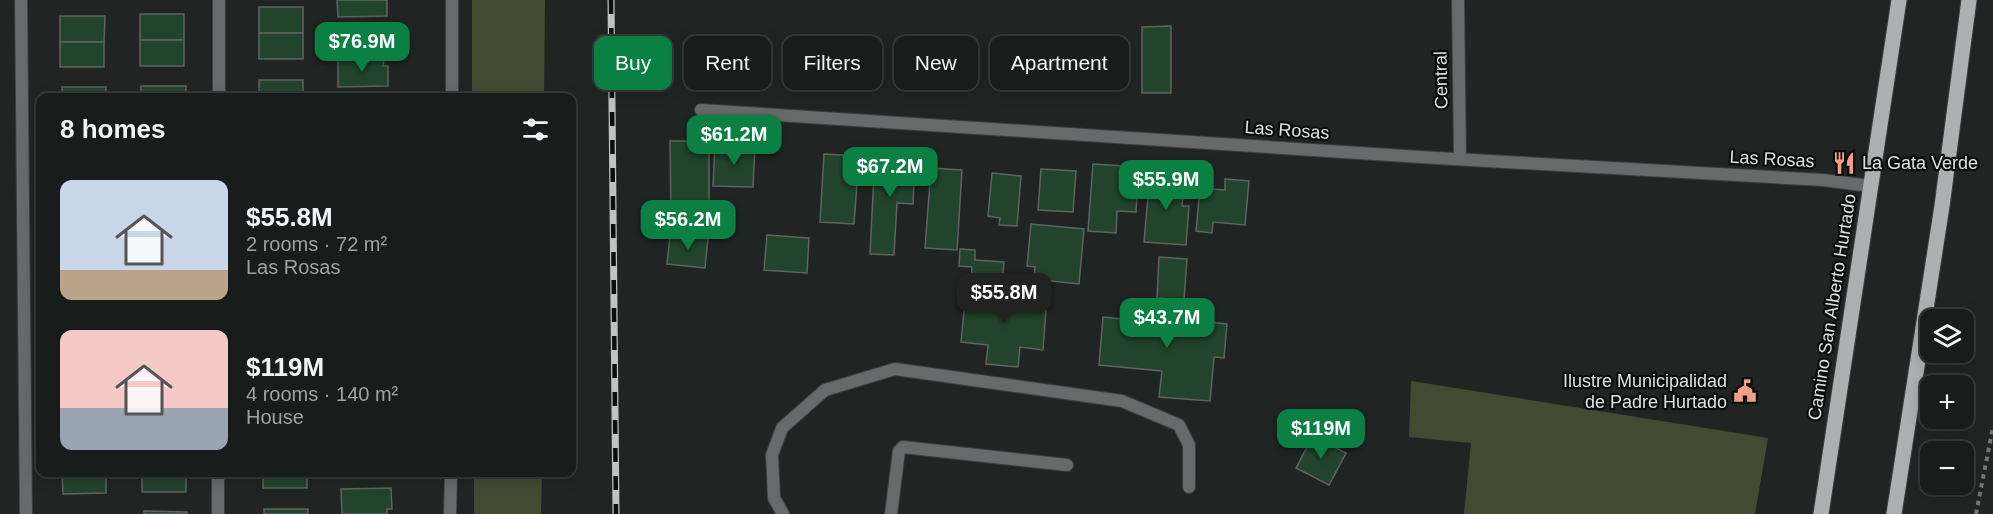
<!DOCTYPE html>
<meta charset="utf-8">
<style>
body{margin:0;font-family:Arial,sans-serif;background:#212524;color:#f1f3f6;height:100vh;display:flex;flex-direction:column;font-size:22px;white-space:nowrap}
*{box-sizing:border-box;margin:0}
p{font-size:20px;color:#9fa1a3}
.icon{flex:none;width:33px;height:33px;fill:none;stroke:currentColor;stroke-width:2;stroke-linecap:round;stroke-linejoin:round}
.map{position:relative;flex:1;overflow:hidden}
.sheet{position:absolute;left:36px;top:93px;width:540px;height:384px;display:flex;flex-direction:column;background:#181c1b;border-radius:12px;box-shadow:0 3px 15px #0003,0 0 0 2px #363a3a}
.sheet>*{flex:none}
.banner{position:absolute;left:594px;top:36px;width:570px;height:54px;display:flex;gap:12px}
.controls{position:absolute;left:1920px;top:309px;display:grid;gap:12px}
.controls a{display:grid;place-items:center;width:54px;height:54px;border-radius:12px;background:#181c1b;box-shadow:0 3px 15px #0003,0 0 0 2px #363a3a;font-size:30px}
.price{position:absolute;translate:-50% -51px;padding:0 14px;border-radius:12px;background:#0b8043;color:#fff;font-size:20px;line-height:39px;filter:drop-shadow(0 2px 3px #0008)}
.price::after{content:'';position:absolute;left:50%;top:36px;width:18px;height:14px;margin-left:-9px;background:inherit;clip-path:polygon(0 0,100% 0,50% 100%)}
.price.active{background:#222;color:#fff}
ul{padding:0;list-style:none}
li{display:flex;align-items:center;gap:18px;height:150px;padding:0 24px}
li span{display:grid;place-items:center;flex:none;width:168px;height:120px;border-radius:12px;color:#555}
li>.icon{margin-inline-start:auto}
span .icon{width:72px;height:72px;fill:#fffc;stroke-width:1}
li b{font-size:26px}
h2{display:flex;justify-content:space-between;align-items:center;height:72px;padding:0 24px;font-size:26px}
.tag{padding:0 21px;border-radius:12px;background:#181c1b;box-shadow:0 3px 15px #0003,0 0 0 2px #363a3a;font-size:21px;line-height:54px}
.tag.active{background:#0b8043;color:#fff}
.map>svg:first-child{display:block}
</style>
<div class="map">
<svg width="1993" height="514" viewBox="0 0 1993 514">
<rect width="100%" height="100%" fill="#202524"/>
<g fill="#424b32">
<path d="M472,0H545L544,97H472Z"/>
<path d="M1411,381L1768,438L1755,514H1464L1471,443L1409,437Z"/>
<path d="M474,473H542L541,514H474Z"/>
</g>
<g fill="#22442d" stroke="#5f6360" stroke-width="1.5">
<path d="M337,0H387V16L338,17Z"/>
<rect x="259" y="7" width="44" height="26"/>
<rect x="140" y="14" width="44" height="26"/>
<path d="M60,16H105L104,42H60Z"/>
<path d="M1171,26V93H1142V27Z"/>
<path d="M388,30V51H384V59L338,60L337,31Z"/>
<rect x="259" y="33" width="44" height="26"/>
<rect x="140" y="40" width="44" height="26"/>
<rect x="60" y="42" width="44" height="25"/>
<path d="M384,59L383,66H388V86L338,87V60Z"/>
<rect x="259" y="80" width="44" height="18"/>
<rect x="141" y="86" width="45" height="12"/>
<rect x="62" y="87" width="44" height="11"/>
<path d="M670,141H709V229L692,230V217H671Z"/>
<path d="M715,144L755,146L753,187L713,186Z"/>
<path d="M824,154L859,156L854,224L820,222Z"/>
<path d="M875,154L915,155L913,204L897,203L894,255L870,254Z"/>
<path d="M1093,164L1139,167L1136,212L1117,211L1116,233L1088,231Z"/>
<path d="M931,168L962,170L957,250L925,248Z"/>
<path d="M1041,169L1076,171L1073,212L1038,210Z"/>
<path d="M992,173L1021,176L1017,226L999,225L1000,218L988,216Z"/>
<path d="M1150,173L1185,176L1182,206H1189L1186,245L1144,242Z"/>
<path d="M1225,179L1249,181L1245,225L1213,222L1212,233L1196,231L1200,188L1225,190Z"/>
<path d="M1031,224L1084,229L1079,284L1034,279L1035,267L1027,266Z"/>
<path d="M670,235L708,238L705,268L667,264Z"/>
<path d="M767,235L809,238L807,273L764,270Z"/>
<path d="M960,249L975,250V260L1004,262L1002,284L971,282L972,267L959,266Z"/>
<path d="M1159,257L1187,259L1184,300L1157,298Z"/>
<path d="M966,290L1047,297L1043,350L1020,347L1018,367L986,364L988,345L961,342Z"/>
<path d="M1144,307L1209,313V322L1227,324L1224,358L1214,357L1210,401L1159,397L1162,371L1099,365L1103,317L1143,321Z"/>
<path d="M1313,436L1346,453L1329,485L1296,468Z"/>
<path d="M62,472H106V493L63,494Z"/>
<rect x="142" y="472" width="44" height="20"/>
<rect x="263" y="472" width="44" height="16"/>
<path d="M391,488L392,509H387V514H342L341,489Z"/>
<rect x="264" y="509" width="44" height="5"/>
<path d="M144,511L187,512V514H144Z"/>
</g>
<g fill="none" stroke-linecap="round" stroke-linejoin="round">
<g stroke="#3b3f3e" stroke-width="14">
<g id="service">
<path d="M783,514L774,498L772,455L782,428L825,390L895,369L1122,401L1179,425L1189,445V487"/>
<path d="M891,514L899,451L903,447L1067,465"/>
</g>
</g>
<g stroke="#3b3f3e" stroke-width="14">
<g id="minor">
<path d="M21,0L26,514"/>
<path d="M1458,0L1460,159"/>
<path d="M219,98V0"/>
<path d="M452,98V0"/>
<path d="M701,110L1436,158L1823,180L1870,186"/>
<path d="M218,514V472"/>
<path d="M450,514L451,472"/>
</g>
</g>
<g stroke="#3b3f3e" stroke-width="17">
<g id="primary">
<path d="M1821,514L1899,0"/>
<path d="M1894,514L1942,206L1969,0"/>
</g>
</g>
<path stroke="#717575" stroke-width="4" stroke-dasharray="4.5 4.5" stroke-linecap="butt" d="M1976,514L1993,427"/>
<use href="#service" stroke="#676a6a" stroke-width="12"/>
<use href="#minor" stroke="#676a6a" stroke-width="12"/>
<use href="#primary" stroke="#abb0b1" stroke-width="15"/>
<g stroke="#c0c3c3" stroke-width="7">
<path id="rail" d="M611,0L616,514"/>
</g>
<use href="#rail" stroke="#0c0e0d" stroke-width="4.5" stroke-dasharray="14" stroke-linecap="butt"/>
</g>
<defs>
<g id="restaurant-bare" transform="scale(1.8)"><path d="M-5-6h1v4h1v-4h1v4h1v-4h1v5L-1.5 .5V6h-2V.5L-5-1ZM5-6V6H3V1.5H1.5Q1.5-4 5-6Z" fill="#f49e88" stroke="#0c0e0d" stroke-width="2.5" paint-order="stroke"/></g>
<g id="civic-bare" transform="scale(1.8)"><path d="M-.6-6.5H3V-4.5H.6V-3L4-1V1h2V6H-6V1h2V-1L-.6-3ZM-1.2 2.5V6h2.4V2.5Z" fill="#f49e88" stroke="#0c0e0d" stroke-width="2.5" paint-order="stroke"/></g>
</defs>
<g fill-rule="evenodd">
<use href="#restaurant-bare" x="1844" y="163"/>
<use href="#civic-bare" x="1745" y="391"/>
</g>
<g text-anchor="middle" dominant-baseline="central" stroke-width="4.5" stroke-linejoin="round" paint-order="stroke">
<g font-size="18" fill="#dee1e1" stroke="#0c0e0d">
<text transform="translate(1441 80) rotate(-91)">Central</text>
<text transform="translate(1287 130) rotate(4)">Las Rosas</text>
<text transform="translate(1772 159) rotate(3)">Las Rosas</text>
<text transform="translate(1832 307) rotate(-81)">Camino San Alberto Hurtado</text>
</g>
<g font-size="18" fill="#dee1e1" stroke="#0c0e0d" text-anchor="start">
<text x="1862" y="163">La Gata Verde</text>
<text x="1727" y="381" text-anchor="end">Ilustre Municipalidad<tspan x="1727" dy="21">de Padre Hurtado</tspan></text>
</g>
</g>
</svg>
<div class="controls">
<a><svg class="icon" aria-label="layers" viewBox="0 0 24 24"><path d="M12 4l9 5-9 5-9-5zM3 14l9 5 9-5"/></svg></a>
<a>+</a>
<a>−</a>
</div>
<b class="price" style="left:362px;top:73px">$76.9M</b>
<b class="price" style="left:734px;top:166px">$61.2M</b>
<b class="price" style="left:890px;top:198px">$67.2M</b>
<b class="price" style="left:1166px;top:211px">$55.9M</b>
<b class="price" style="left:688px;top:251px">$56.2M</b>
<b class="price active" style="left:1004px;top:324px">$55.8M</b>
<b class="price" style="left:1167px;top:349px">$43.7M</b>
<b class="price" style="left:1321px;top:460px">$119M</b>
<div class="banner">
<a class="tag active">Buy</a>
<a class="tag">Rent</a>
<a class="tag">Filters</a>
<a class="tag">New</a>
<a class="tag">Apartment</a>
</div>
<section class="sheet">
<h2>8 homes<svg class="icon" aria-label="filters" viewBox="0 0 24 24"><path d="M4 7h16M4 17h16"/><circle cx="9" cy="7" r="2"/><circle cx="15" cy="17" r="2"/></svg></h2>
<ul>
<li><span style="background:linear-gradient(#c9d6e8 75%,#b9a48a 0)"><svg class="icon" aria-label="home" viewBox="0 0 24 24"><path d="M3 11l9-7 9 7M6 9v11h12V9"/></svg></span><div><b>$55.8M</b><p>2 rooms · 72 m²</p><p>Las Rosas</p></div></li>
<li><span style="background:linear-gradient(#f6c9c9 65%,#9aa5b1 0)"><svg class="icon" aria-label="home" viewBox="0 0 24 24"><path d="M3 11l9-7 9 7M6 9v11h12V9"/></svg></span><div><b>$119M</b><p>4 rooms · 140 m²</p><p>House</p></div></li>
</ul>
</section>
</div>
